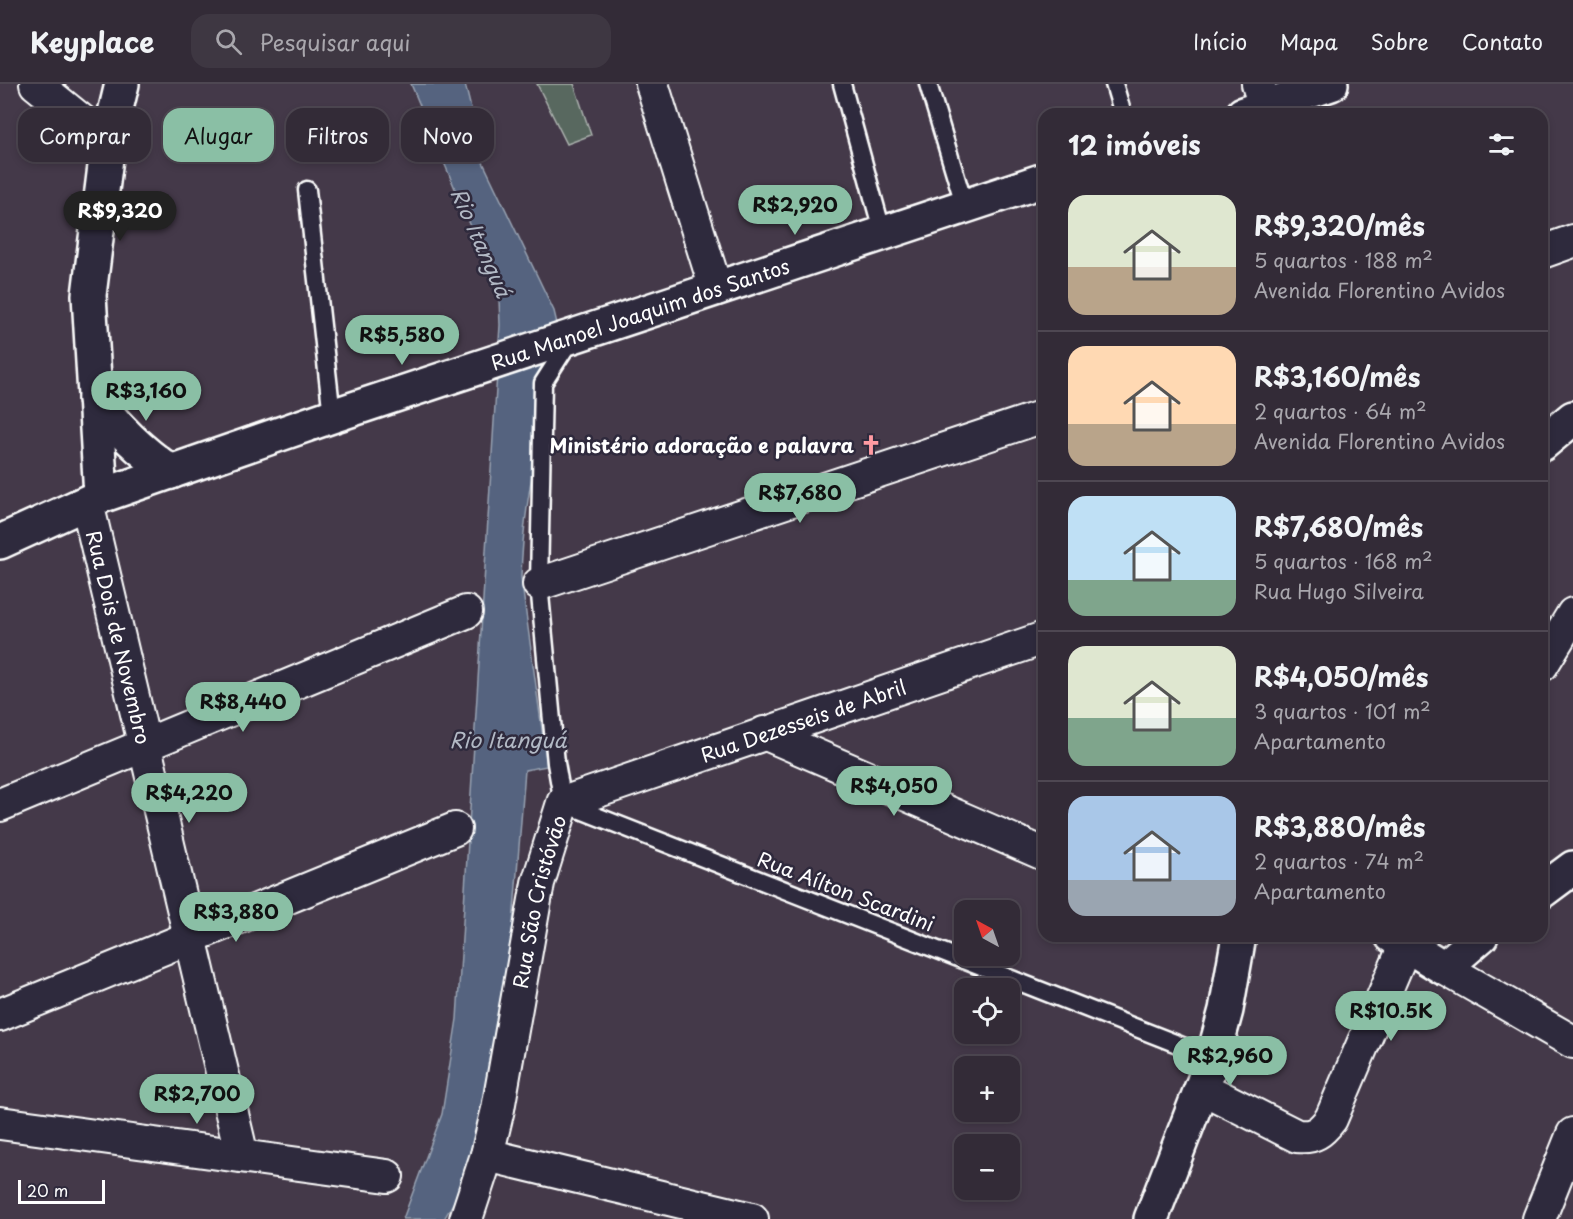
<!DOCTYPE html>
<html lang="pt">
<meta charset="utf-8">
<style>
body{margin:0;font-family:"Playpen Sans",sans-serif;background:#3e3742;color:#f1f3f6;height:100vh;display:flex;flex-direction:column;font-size:22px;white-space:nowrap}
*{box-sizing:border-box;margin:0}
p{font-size:20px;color:#a9a7ad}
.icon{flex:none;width:33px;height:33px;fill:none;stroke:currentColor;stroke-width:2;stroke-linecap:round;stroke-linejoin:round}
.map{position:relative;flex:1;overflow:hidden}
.drawer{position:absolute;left:1038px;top:24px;width:510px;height:834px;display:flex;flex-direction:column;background:#332b37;border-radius:18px;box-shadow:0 3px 9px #0003,0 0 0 2px #4e4752}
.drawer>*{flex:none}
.top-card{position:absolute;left:18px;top:24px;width:570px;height:54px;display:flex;gap:12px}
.needle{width:39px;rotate:320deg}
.fabs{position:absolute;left:954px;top:816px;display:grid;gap:12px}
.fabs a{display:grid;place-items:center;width:66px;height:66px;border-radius:12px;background:#332b37;box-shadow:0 3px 9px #0003,0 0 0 2px #4e4752;font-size:30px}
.scale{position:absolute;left:18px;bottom:15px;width:87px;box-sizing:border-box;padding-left:6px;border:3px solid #fff;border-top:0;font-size:16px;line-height:21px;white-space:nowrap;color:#fff;-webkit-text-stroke:4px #2f2a3d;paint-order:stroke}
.price{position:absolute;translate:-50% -51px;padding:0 14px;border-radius:21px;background:#8abfa5;color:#111;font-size:20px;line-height:39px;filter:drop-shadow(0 2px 3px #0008)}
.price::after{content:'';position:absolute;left:50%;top:36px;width:18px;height:14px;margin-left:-9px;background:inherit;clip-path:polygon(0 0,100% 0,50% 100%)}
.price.current{background:#222;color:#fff}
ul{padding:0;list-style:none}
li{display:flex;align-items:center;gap:18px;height:150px;padding:0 30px}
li+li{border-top:2px solid #4e4752}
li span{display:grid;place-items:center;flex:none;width:168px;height:120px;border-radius:18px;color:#555}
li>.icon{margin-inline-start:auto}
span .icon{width:72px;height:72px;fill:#fffc;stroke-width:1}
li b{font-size:26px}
h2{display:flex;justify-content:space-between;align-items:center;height:72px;padding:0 30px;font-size:26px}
.chip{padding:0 21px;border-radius:18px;background:#332b37;box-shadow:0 3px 9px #0003,0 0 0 2px #4e4752;font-size:21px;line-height:54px}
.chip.current{background:#8abfa5;color:#111}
header{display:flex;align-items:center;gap:36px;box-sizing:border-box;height:84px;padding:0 30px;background:#332b37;border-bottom:2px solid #4e4752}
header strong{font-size:28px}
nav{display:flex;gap:33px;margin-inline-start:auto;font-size:21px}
.search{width:420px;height:54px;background:#3e3742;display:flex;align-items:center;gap:15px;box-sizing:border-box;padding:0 21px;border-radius:18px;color:#a9a7ad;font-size:22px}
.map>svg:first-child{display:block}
</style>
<header>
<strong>Keyplace</strong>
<div class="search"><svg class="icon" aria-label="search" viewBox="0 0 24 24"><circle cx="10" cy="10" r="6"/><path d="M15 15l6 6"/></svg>Pesquisar aqui</div>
<nav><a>Início</a><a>Mapa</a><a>Sobre</a><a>Contato</a></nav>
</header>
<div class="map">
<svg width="1573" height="1135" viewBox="0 0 1573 1135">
<rect width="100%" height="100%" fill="#443949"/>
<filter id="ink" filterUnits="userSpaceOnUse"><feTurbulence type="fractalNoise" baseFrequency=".0167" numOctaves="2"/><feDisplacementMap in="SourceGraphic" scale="12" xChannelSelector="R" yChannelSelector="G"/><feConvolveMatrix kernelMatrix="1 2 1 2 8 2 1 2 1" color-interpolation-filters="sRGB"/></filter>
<g filter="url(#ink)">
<path fill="#58675f" stroke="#acb3af" stroke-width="1.5" d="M537,0H574L591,51L567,60Z"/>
<path fill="#54647f" stroke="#98a2b2" stroke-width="1.5" d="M411,0H465L475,41L468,47L554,227L559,248C546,329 523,410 521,493L547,682L525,686L511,865L485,1038L456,1114L444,1135H403L442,1030L457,935L500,241L499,215L491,190Z"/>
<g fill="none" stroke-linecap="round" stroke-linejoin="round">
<g stroke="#fff" stroke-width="21">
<g id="lane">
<path d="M842,0L883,150"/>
<path d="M928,0L965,123"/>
<path d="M1114,0L1123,30"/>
<path d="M307,106L332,332"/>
<path d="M571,255L543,299L539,500L556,679L563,719L1213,974"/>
</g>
</g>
<g stroke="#fff" stroke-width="36">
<g id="street">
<path d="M36,0L108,58"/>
<path d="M652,0L716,205"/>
<path d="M1258,0L1265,23"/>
<path d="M1542,168L1573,157"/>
<path id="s1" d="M87,419L242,1072"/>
<path d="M539,500L1044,332"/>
<path d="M1542,581L1573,530"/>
<path d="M764,649L1044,770"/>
<path d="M0,721L466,528"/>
<path d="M1444,884L1573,958"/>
<path d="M0,931L455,745"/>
<path d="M1202,1004L1297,1052C1314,1054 1321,1048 1331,1035L1409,852"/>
<path d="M0,1039L387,1092"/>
<path d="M487,1071L752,1135"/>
<path id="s2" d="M466,1135L487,1071L498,1025L538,799L563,719L1044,554"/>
<path d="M1539,1135L1573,1050"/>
</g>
</g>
<g stroke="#fff" stroke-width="38">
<g id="secondary">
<path d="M1243,30L1331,0"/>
<path d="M95,315C118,345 140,367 171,388"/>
<path d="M1542,360L1573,334"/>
<path d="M101,412L89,211L108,58L122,0"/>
<path id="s3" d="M0,458L101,412L332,332L1044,96"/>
<path d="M1542,807L1573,784"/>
<path d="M1392,852L1444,884L1481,852"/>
<path d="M1151,1135L1213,974L1226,926L1239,852"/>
</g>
</g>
<use href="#lane" stroke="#2f2a3d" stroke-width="16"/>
<use href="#street" stroke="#2f2a3d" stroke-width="32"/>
<use href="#secondary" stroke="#2f2a3d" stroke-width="33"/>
</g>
</g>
<defs>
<g id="church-bare" transform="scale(1.62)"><path d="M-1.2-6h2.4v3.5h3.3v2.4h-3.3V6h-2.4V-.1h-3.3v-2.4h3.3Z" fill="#ff9aa2" stroke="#2f2a3d" stroke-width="2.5" paint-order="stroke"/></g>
</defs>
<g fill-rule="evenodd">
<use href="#church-bare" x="871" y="361"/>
</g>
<g text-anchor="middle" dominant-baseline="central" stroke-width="5" stroke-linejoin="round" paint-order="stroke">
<g font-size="20" fill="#fff" stroke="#2f2a3d">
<text stroke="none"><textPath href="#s3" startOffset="680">Rua Manoel Joaquim dos Santos</textPath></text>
<text stroke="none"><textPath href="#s1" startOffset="138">Rua Dois de Novembro</textPath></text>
<text stroke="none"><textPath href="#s2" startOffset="682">Rua Dezesseis de Abril</textPath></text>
<text transform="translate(846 807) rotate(21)">Rua Aílton Scardini</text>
<text stroke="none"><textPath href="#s2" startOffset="326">Rua São Cristóvão</textPath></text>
</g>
<g font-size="20" font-weight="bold" fill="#fff" stroke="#2f2a3d" text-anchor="end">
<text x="854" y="361">Ministério adoração e palavra</text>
</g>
<g font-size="21" font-style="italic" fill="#b2b9c5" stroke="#2f2a3d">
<text transform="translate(482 158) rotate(66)">Rio Itanguá</text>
<text x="508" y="655">Rio Itanguá</text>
</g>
</g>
</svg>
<div class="fabs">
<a><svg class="needle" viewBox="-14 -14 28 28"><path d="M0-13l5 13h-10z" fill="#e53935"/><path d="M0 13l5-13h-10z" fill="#a9a7ad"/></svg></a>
<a><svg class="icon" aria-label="locate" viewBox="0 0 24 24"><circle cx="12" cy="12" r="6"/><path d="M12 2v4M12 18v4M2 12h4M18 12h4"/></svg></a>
<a>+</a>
<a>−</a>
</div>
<div class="scale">20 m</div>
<b class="price" style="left:795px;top:152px">R$2,920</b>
<b class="price current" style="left:120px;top:158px">R$9,320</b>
<b class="price" style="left:402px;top:282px">R$5,580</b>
<b class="price" style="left:146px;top:338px">R$3,160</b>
<b class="price" style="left:800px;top:440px">R$7,680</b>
<b class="price" style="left:243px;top:649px">R$8,440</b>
<b class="price" style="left:894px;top:733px">R$4,050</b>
<b class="price" style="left:189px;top:740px">R$4,220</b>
<b class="price" style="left:236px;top:859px">R$3,880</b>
<b class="price" style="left:1391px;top:958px">R$10.5K</b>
<b class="price" style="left:1230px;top:1003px">R$2,960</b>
<b class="price" style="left:197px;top:1041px">R$2,700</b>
<div class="top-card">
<a class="chip">Comprar</a>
<a class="chip current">Alugar</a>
<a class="chip">Filtros</a>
<a class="chip">Novo</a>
</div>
<section class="drawer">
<h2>12 imóveis<svg class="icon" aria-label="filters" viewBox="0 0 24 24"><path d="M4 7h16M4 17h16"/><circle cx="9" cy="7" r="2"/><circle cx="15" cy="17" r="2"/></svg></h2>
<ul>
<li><span style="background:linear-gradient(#dfe7d0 60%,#b9a48a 0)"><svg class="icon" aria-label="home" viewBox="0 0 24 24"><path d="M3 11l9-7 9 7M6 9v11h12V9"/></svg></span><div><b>R$9,320/mês</b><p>5 quartos · 188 m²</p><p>Avenida Florentino Avidos</p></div></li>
<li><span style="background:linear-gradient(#ffd9b3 65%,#b9a48a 0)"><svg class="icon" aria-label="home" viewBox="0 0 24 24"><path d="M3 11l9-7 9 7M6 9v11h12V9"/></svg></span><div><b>R$3,160/mês</b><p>2 quartos · 64 m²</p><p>Avenida Florentino Avidos</p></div></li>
<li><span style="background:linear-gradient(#bfe0f5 70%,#7fa58c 0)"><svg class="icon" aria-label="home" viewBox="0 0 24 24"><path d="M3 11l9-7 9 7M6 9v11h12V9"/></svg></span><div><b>R$7,680/mês</b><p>5 quartos · 168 m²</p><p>Rua Hugo Silveira</p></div></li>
<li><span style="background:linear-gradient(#dfe7d0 60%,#7fa58c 0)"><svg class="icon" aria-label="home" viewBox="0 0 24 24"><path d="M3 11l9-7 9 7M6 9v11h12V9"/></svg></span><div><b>R$4,050/mês</b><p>3 quartos · 101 m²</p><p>Apartamento</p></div></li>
<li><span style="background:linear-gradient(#a9c7e8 70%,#9aa5b1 0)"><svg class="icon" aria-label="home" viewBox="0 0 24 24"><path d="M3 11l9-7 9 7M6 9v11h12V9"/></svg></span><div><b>R$3,880/mês</b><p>2 quartos · 74 m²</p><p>Apartamento</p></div></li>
</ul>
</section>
</div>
